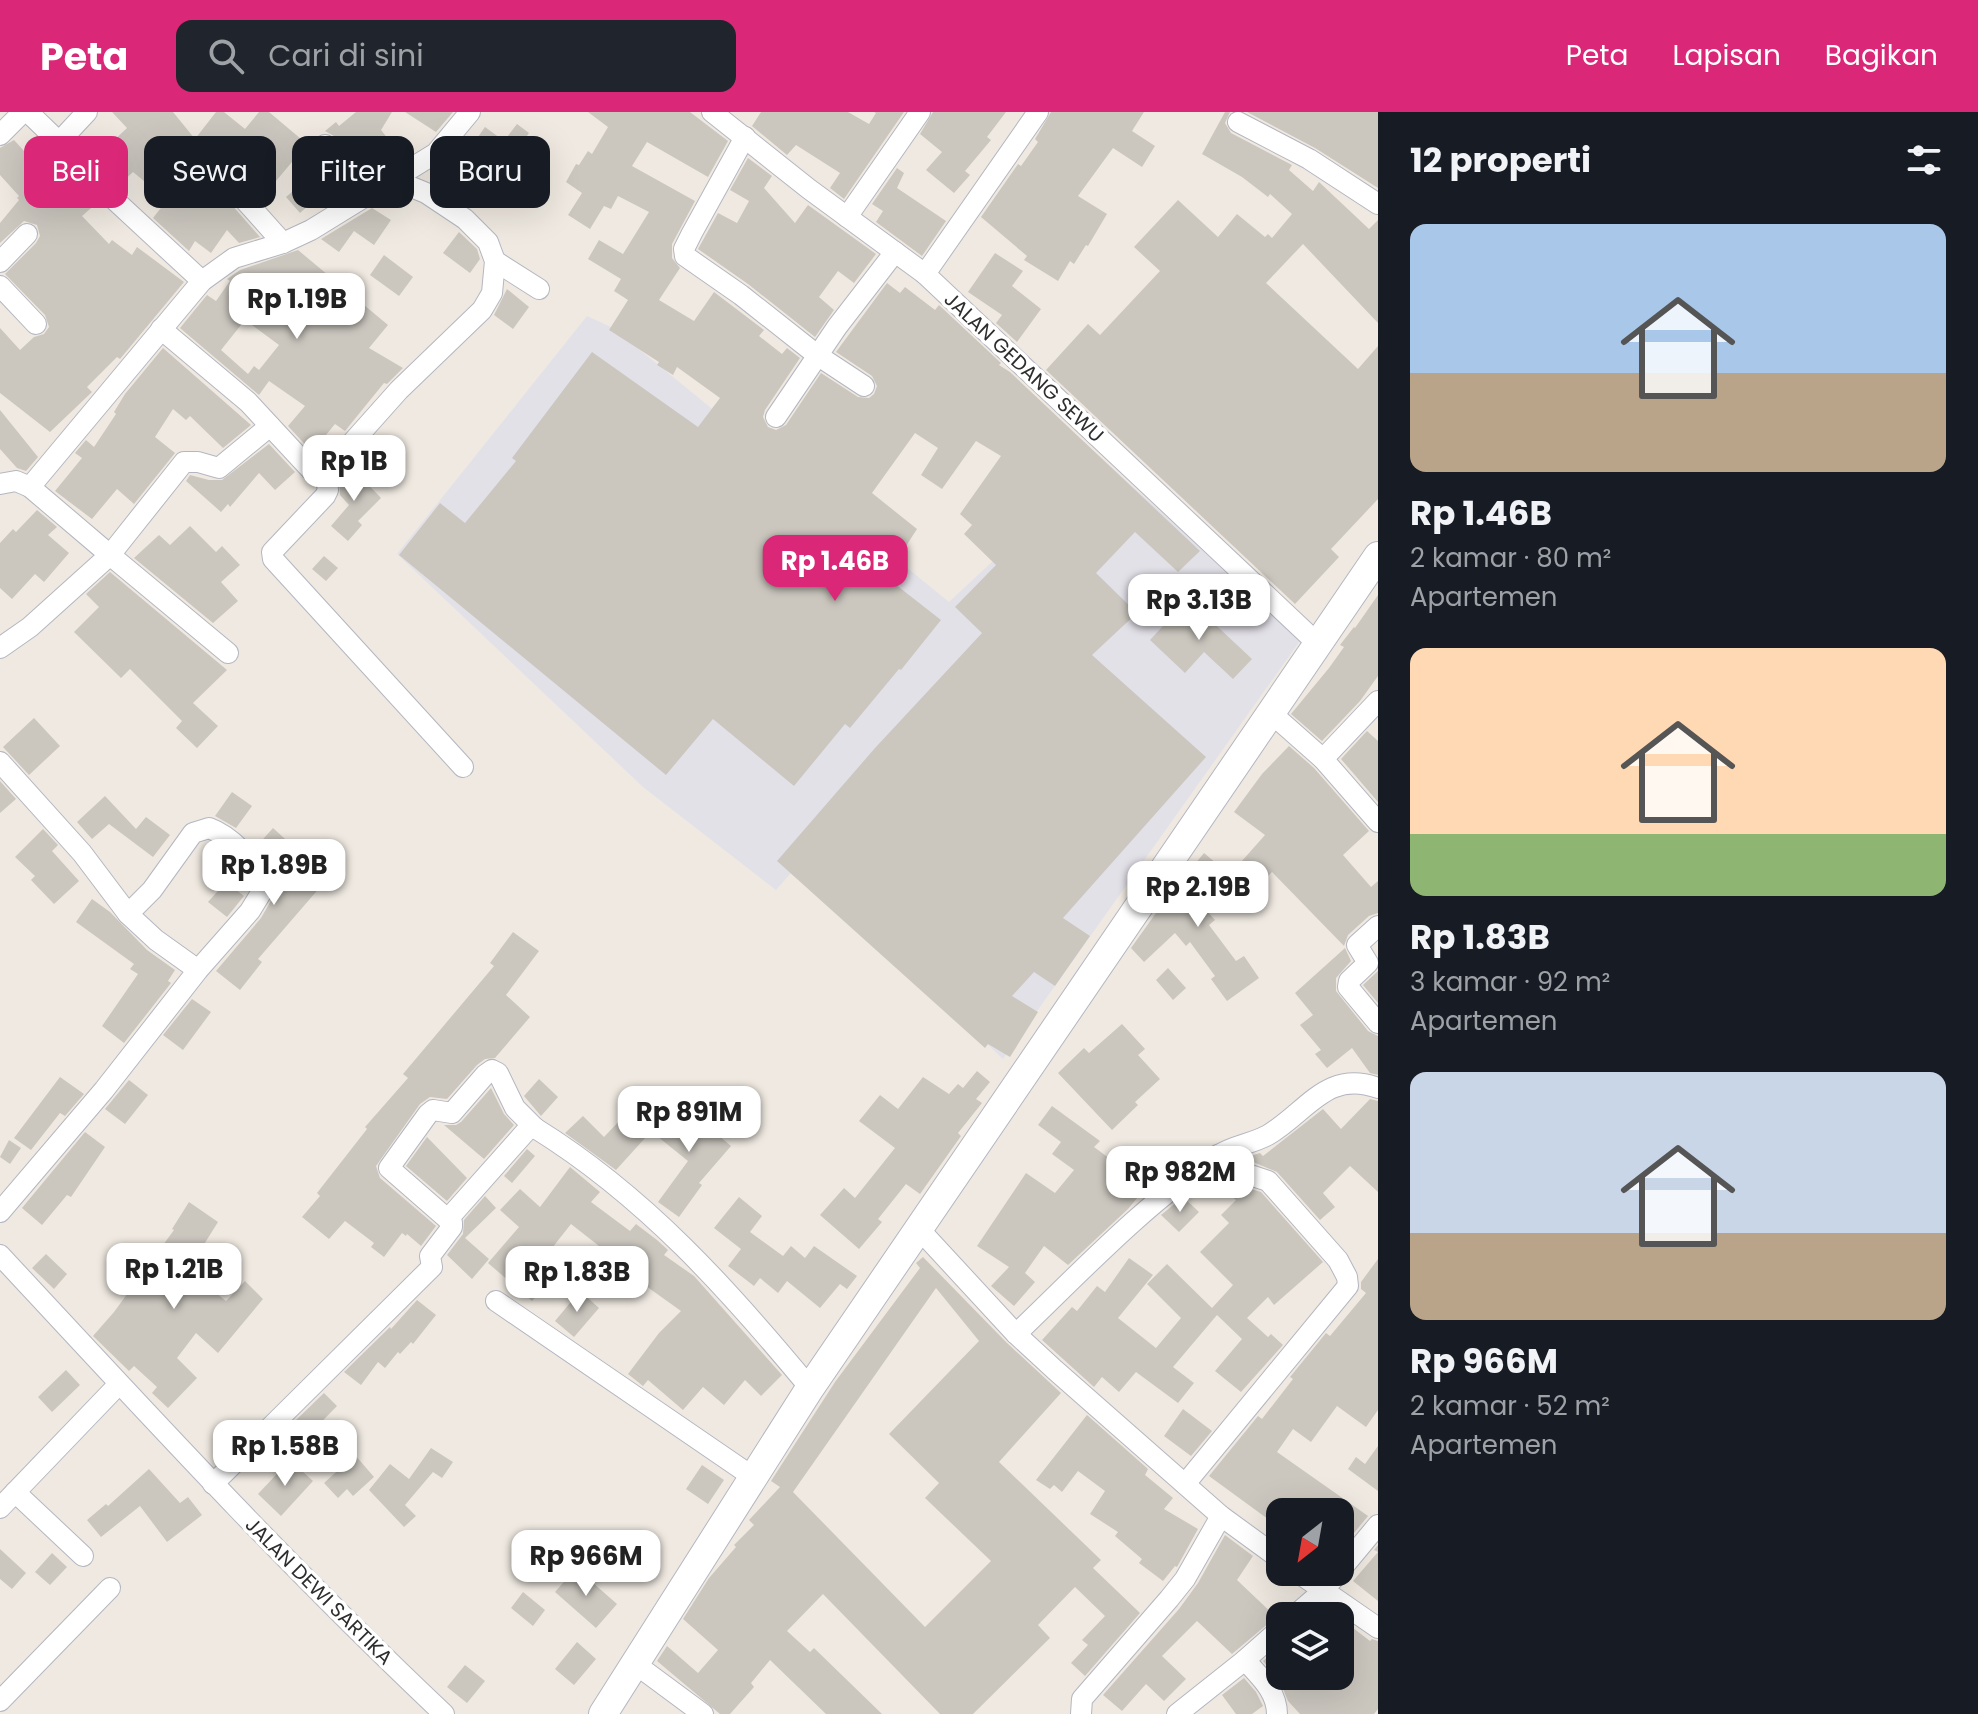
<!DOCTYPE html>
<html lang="id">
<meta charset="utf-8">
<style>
body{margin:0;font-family:Poppins,sans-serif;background:#20242c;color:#f1f3f6;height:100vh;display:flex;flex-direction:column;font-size:30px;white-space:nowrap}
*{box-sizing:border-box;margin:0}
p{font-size:26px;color:#9ea1a6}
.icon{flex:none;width:44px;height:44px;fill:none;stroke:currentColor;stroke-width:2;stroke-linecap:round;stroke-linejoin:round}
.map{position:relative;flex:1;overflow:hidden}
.sheet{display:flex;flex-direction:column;background:#171b24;width:600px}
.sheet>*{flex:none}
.guide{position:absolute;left:24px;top:24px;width:760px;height:72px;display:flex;gap:16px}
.needle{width:52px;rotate:211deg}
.fabs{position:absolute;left:1266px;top:1386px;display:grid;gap:16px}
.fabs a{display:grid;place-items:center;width:88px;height:88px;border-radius:16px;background:#171b24;box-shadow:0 8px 32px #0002;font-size:40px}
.price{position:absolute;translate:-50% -68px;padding:0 18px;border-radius:16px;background:#fff;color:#222;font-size:26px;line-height:52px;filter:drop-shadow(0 2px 4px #0008)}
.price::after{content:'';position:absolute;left:50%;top:48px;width:24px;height:18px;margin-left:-12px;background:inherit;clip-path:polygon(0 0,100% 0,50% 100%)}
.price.on{background:#db2777;color:#fff}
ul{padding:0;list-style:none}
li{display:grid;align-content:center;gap:16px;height:424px;padding:0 32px}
li span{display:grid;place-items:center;height:248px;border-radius:16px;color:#555}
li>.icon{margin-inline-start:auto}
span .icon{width:144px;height:144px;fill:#fffc;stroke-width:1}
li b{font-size:34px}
h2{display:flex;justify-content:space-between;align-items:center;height:96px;padding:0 32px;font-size:34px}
.pill{padding:0 28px;border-radius:16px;background:#171b24;box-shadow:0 8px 32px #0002;font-size:28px;line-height:72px}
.pill.on{background:#db2777;color:#fff}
header{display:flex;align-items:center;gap:48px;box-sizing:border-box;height:112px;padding:0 40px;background:#db2777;color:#fff}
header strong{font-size:38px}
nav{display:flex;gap:44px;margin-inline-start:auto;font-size:28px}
.search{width:560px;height:72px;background:#20242c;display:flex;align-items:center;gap:20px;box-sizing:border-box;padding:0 28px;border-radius:16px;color:#9ea1a6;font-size:30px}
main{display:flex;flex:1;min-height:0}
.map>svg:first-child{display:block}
</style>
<header>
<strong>Peta</strong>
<div class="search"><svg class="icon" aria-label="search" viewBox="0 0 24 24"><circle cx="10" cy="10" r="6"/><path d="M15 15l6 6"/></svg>Cari di sini</div>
<nav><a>Peta</a><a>Lapisan</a><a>Bagikan</a></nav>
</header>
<main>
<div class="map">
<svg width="1378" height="1602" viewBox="0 0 1378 1602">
<rect width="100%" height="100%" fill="#efe9e1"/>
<path fill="#e3e1e8" d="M587,204L613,216L949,490L1102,347L1302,526L1003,947L798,753L776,778L643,675L397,442Z"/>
<g fill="#cbc7bf" fill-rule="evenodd">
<path d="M112,0H173L195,27L216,0H224L245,17L259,0H269L307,32L261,87L244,72L233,74L229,79L231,92L260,125L239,131L227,118L211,141L195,129L189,139L153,106L167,88L133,60L118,74L92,49L127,16Z"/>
<path d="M356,0H392L381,18L403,46L374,64L368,58L382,39L376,33L359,49L334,24L325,19L336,10L339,14Z"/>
<path d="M405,0H453L436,20Z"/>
<path d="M588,0H690L728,29L708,65L647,30L632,54L695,89L672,132V146L680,156L659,188L694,209L714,180L764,218L759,224L782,242L787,236L800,246L765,298L763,305L768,315L776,318L786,313L821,261L858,285L869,286L874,282L877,274L872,264L836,240L887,171L900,181L905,175L935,198L939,193L1001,251L999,253L1010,260L1200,439L1178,460L1135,420L1096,461L1137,501L1092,543L1206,645L1063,806L1090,824L1055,874L1034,860L1012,884L1038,900L1010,945L988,932L985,936L777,749L875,636L982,521L955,495L996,453L964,422L972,413L960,402L1001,344L976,329L942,377L921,363L938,336L915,321L872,381L917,417L886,465L941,508L901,558L899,557L850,616L845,612L794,674L713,607L666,663L399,443L440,391L465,411L516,349L512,346L592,240L698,315L720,286L677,255L673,263L657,253L659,250L609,218L628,188L614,179L621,167L588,147L599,128L623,142L649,100L618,84L611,97L604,94L590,117L568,103L582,81L566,70L576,52L579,53L588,39L592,42L608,15Z"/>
<path d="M761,0H848L869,12L876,1L874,0H904L844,87L830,76L840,61L796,33L787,43L752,14Z"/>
<path d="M933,0H1006L987,25L991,28L965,59L970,63L954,81L926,58L942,40L920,22Z"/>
<path d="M1051,0H1144L1132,19L1155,34L1142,55L1113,36L1078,84L1107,102L1088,134L1086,133L1074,152L1070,149L1058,169L1024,148L1027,144L981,105L1018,52L1021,54L1038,30L1035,27Z"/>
<path d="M1225,0H1230L1225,11L1231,21L1292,53L1289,58L1313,79L1319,70L1369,117L1378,108V211L1303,132L1266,171L1358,257L1378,234V387L1331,437L1339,445L1295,492L1046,258L1088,212L1100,223L1160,159L1134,135L1178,88L1218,125L1237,102L1265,125L1268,122L1272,126L1292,102L1270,82L1268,85L1242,65L1202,42Z"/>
<path d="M1247,0H1378V76L1315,36Z"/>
<path d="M517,12L529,21L497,65L466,42L485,15L504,29Z"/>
<path d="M14,28L24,39L31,33L41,44L48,37L56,52L98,90L82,104L109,132L112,128L132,143L137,135L184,170L120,247L117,245L87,275L92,280L50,320L0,281V216L20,238L34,225L44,222L49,215L45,203L5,162L36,131L40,124L37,113L24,109L0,131V111L19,88L17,86L19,84L0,63V36Z"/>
<path d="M748,46L772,64L764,76L795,111L808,93L876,142L854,171L838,159L819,185L834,198L815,225L748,172L698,137L718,101L737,111L749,89L730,78Z"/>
<path d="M325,52L339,66L300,101L286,85Z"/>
<path d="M897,56L904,61L897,76L946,109L922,144L876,110L883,99L872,92Z"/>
<path d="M372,96L391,108L374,133L354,119L339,140L321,127Z"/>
<path d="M459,120L477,137L480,147L470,161L443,141Z"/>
<path d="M298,138L388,213L369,236L403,256L387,272L384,271L345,319L335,312L312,340L288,314L305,294L269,269L259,283L180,216L207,183L216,189L230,169L227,167L240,158ZM245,208L279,233L259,258L254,254L248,262L221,238Z"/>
<path d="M995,141L1023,159L1012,174L1041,197L1017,230L996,211L1002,203L968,180Z"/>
<path d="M384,143L413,165L399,184L370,163Z"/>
<path d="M507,177L529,195L513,217L494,203Z"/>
<path d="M163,236L251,313L223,336L190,304L186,308L173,297L155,325L175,341L134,392L117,377L92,407L55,379L82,346L75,341L86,328L94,335L116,302L114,300L125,282Z"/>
<path d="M0,298L38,345L26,359L17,356L0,337Z"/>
<path d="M269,332L295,360L275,378L259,361L230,395L228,392L221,400L186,369L190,363L209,368H222Z"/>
<path d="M351,355L381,386L358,409L362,413L348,429L331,414L349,393L340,383L339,367Z"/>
<path d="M37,398L57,415L48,423L69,441L44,470L35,462L12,487L0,476V431L13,417L16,420Z"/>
<path d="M190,414L216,440L222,434L240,453L221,470L238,489L213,511L134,446L159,423L170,433Z"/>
<path d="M324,444L338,456L326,469L312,457Z"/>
<path d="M110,460L227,558L193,591L218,614L197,636L176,616L182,609L130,557L121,566L74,520L99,495L86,482Z"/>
<path d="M1378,483V564L1360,589L1322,629L1291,602L1329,556L1344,535L1340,533L1354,515L1355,516Z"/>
<path d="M1188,487L1252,547L1233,567L1204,540L1185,561L1150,528Z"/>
<path d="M34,606L60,634L29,663L3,635Z"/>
<path d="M1367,619L1378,629V690L1341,647Z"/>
<path d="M1289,634L1314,656L1369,719L1343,743L1371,775L1378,769V801L1369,804L1348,823L1344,834L1272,760L1255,778L1233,759L1265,723L1234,700L1262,662Z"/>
<path d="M0,669L16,687L0,701Z"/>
<path d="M232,680L252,694L236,716L215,704Z"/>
<path d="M105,684L136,717L146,705L170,723L153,745L109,712L92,727L77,710Z"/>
<path d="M273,716L328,766L258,847L262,850L240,878L216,859L261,806L272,787L276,772L283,764L256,735Z"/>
<path d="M43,717L58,733L52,739L79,769L54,792L31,768L35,764L15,745Z"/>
<path d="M1204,741L1230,763L1203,795L1215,808L1209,813L1236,849L1244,844L1259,866L1227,889L1211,867L1215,864L1190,830L1186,834L1175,821L1144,850L1131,836L1156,801L1191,769L1185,764Z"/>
<path d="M226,770L244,784L227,805L208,790Z"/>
<path d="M92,787L110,800L147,838L175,858L168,869L171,871L124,931L102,914L138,862L130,857L134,852L76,810Z"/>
<path d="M513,820L539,839L506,883L530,905L495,946L485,947L477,953L447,987L430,985L420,992L376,1054L380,1066L436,1114L421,1134L407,1122L406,1124L402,1121L384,1145L371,1135L374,1131L345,1109L329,1127L302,1105L320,1084L317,1081L367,1017L365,1015L408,966L403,962L494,854L490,851Z"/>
<path d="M1345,836L1351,849L1336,866V879L1368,919L1378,924V963L1370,961L1352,936L1327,956L1315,942L1321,938L1300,913L1313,903L1295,881Z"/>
<path d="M1168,856L1186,876L1173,888L1156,868Z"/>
<path d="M1378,859V891L1363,873Z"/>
<path d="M192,887L211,900L183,938L163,923Z"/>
<path d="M1122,912L1145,937L1138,943L1160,967L1135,990L1138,993L1112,1018L1058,961L1084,936L1089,941Z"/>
<path d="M977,959L990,970L976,987L982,991L958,1021L961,1024L920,1082L906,1072L878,1107L882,1110L859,1137L820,1103L844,1076L855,1086L895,1036L859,1009L880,983L898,997L923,965L949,982L958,972L963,976Z"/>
<path d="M60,965L84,982L65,1004L60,1001L31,1038L14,1026Z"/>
<path d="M539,967L558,985L541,1004L524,984Z"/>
<path d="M129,968L148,983L125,1012L105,997Z"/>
<path d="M491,976L504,1002L514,1013L484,1047L444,1013H456L461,1010Z"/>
<path d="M1370,987L1378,989V1080L1350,1054L1323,1081L1335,1095L1320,1108L1277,1060L1244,1046L1260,1041L1263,1044L1323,997L1341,1017Z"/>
<path d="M678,989L731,1034L699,1071L702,1073L679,1105L658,1090L688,1049L652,1020Z"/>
<path d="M1052,994L1100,1029L1094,1035L1113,1049L1109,1054L1142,1080L1128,1097L1068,1153L1044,1134L1025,1161L1035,1170L1014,1194L991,1174L1009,1155L977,1134L1026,1061L1055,1081L1074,1058L1052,1042L1061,1030L1038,1013Z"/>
<path d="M583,1004L604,1025L624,1004L646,1025L616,1058L565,1021Z"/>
<path d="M85,1020L105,1035L71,1085L67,1083L42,1113L22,1096Z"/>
<path d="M427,1025L467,1066L447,1089L406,1054Z"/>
<path d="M9,1028L21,1036L10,1052L0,1045Z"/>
<path d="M527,1037L535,1044L512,1071L504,1064Z"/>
<path d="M570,1055L600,1080L591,1090L630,1119L636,1112L657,1128L668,1138L664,1143L694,1164L782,1263L761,1284L745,1268L724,1293L703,1275L683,1298L648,1268L643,1274L628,1262L659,1221L681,1199L639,1169L641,1167L571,1112L541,1150L555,1162L532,1189L488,1151L519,1115L500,1098L520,1077L540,1095Z"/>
<path d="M1241,1074L1261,1080L1323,1150L1274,1193L1268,1185L1247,1206L1268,1225L1271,1222L1283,1233L1241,1280L1215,1259L1242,1227L1217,1203L1173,1255L1194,1271L1178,1291L1136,1260L1119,1280L1102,1265L1094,1275L1042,1228L1072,1195L1077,1199L1097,1174L1105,1180L1129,1146L1153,1163L1118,1206L1156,1236L1181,1206L1147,1172L1167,1152L1212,1196L1233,1173L1200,1140L1229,1111L1221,1103L1236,1088L1231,1084Z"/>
<path d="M485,1084L496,1096L465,1126L489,1147L472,1167L447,1143L463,1122L464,1108Z"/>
<path d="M739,1085L762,1104L750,1120L783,1144L791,1134L805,1146L814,1134L857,1164L847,1177L840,1172L820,1196L787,1169L778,1181L760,1166L754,1174L728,1154L741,1137L714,1116Z"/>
<path d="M1183,1085L1199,1100L1179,1120L1161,1103Z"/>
<path d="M189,1090L218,1110L188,1158L226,1189L245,1169L263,1187L218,1241L196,1221L177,1246L197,1266L168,1296L152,1281L157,1275L134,1254L129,1259L93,1224L114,1200L174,1118L172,1117Z"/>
<path d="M46,1142L67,1162L54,1177L32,1156Z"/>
<path d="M923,1145L1007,1231L1061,1281L999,1350L1101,1448L1093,1456L1140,1501L1085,1564L1071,1551L1088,1533L1082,1528L1105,1504L1075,1475L1038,1513L1050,1526L973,1602H940L823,1482L787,1519L810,1540L814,1536L882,1602H826L770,1548L751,1571L754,1575L730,1602H720L657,1549L667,1534L698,1561L718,1538L683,1507L709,1466L736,1435L734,1433L754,1413L749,1408L780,1375L771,1369L835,1270L920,1156L916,1151ZM936,1176L979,1229L889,1322L939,1371L925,1386L991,1449L925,1515L793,1380Z"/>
<path d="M1378,1147V1298L1366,1315L1337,1294L1311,1330L1293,1317L1277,1340L1368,1404L1340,1438V1400H1334L1316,1388L1311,1396L1307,1394L1303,1400H1279L1272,1410L1209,1364L1258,1304L1262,1307L1293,1267L1290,1265L1326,1221L1330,1224L1366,1181L1361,1177V1170Z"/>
<path d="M580,1179L599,1196L574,1225L555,1209Z"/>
<path d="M417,1188L436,1203L413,1232L411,1230L400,1242L398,1240L385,1256L378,1250L361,1273L344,1260L390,1215L391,1217Z"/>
<path d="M66,1258L80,1273L52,1300L38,1285Z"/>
<path d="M324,1281L337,1294L281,1351L266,1337Z"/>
<path d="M1183,1297L1212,1319L1191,1344L1164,1324Z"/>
<path d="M1087,1303L1148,1357L1145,1363L1173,1386L1164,1397L1198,1417L1177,1455L1175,1454L1163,1469L1139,1451L1142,1447L1115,1424L1118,1420L1090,1402L1105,1379L1078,1359L1062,1380L1054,1373L1050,1377L1036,1368Z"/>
<path d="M1378,1334V1379L1348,1357L1356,1345L1365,1352Z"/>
<path d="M431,1336L453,1350L442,1366L433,1360L405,1393L416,1404L404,1415L369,1378L390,1352L409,1367Z"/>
<path d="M355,1343L374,1365L353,1384L347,1377L338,1386L324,1371Z"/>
<path d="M290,1348L313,1369L281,1404L258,1382Z"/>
<path d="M702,1353L724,1368L708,1392L686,1377Z"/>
<path d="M149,1357L180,1391L188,1385L202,1403L167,1430L140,1394L101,1425L87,1408L106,1392L108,1394Z"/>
<path d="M1225,1423L1253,1444L1237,1468L1276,1505L1232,1542L1197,1509L1162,1544L1186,1567L1164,1589L1146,1572L1122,1599L1103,1583L1179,1497L1198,1471Z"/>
<path d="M1378,1433V1489L1353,1469L1378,1440L1374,1438Z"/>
<path d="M0,1437L26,1461L12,1477L0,1467Z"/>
<path d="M52,1441L67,1455L50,1473L35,1460Z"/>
<path d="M576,1456L617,1492L596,1516L555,1480Z"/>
<path d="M523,1480L545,1498L533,1514L511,1496Z"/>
<path d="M1340,1506L1370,1529L1372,1527L1378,1529V1597L1374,1602H1300L1288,1589L1281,1572L1263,1549L1274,1539L1280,1544V1564H1340Z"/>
<path d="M577,1530L596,1547L574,1573L555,1557Z"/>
<path d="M465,1553L485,1569L467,1591L447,1575Z"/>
<path d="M1244,1566L1256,1580L1263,1594L1252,1602H1236L1222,1583Z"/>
</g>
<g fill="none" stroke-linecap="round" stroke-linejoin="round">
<g stroke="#b4b7c1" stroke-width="22">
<g id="minor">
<path d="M28,0L59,30"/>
<path d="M87,0L59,30L65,42L202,169"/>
<path d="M712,0L809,77L925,162L1318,532"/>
<path d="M1238,10L1309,47L1378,92"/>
<path d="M0,23L23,0"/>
<path d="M745,25L692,121L684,137L685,144L741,183L817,243L864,274"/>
<path d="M325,33L371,80"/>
<path d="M241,84L283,131"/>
<path d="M847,105L920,0"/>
<path d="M495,149L539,177"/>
<path d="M0,150L27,122"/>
<path d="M925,162L1038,0"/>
<path d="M0,174L36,212"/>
<path d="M161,217L248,290L311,358L325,361L399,278L482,198L492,181L495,149L488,130L465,107L426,81L392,67"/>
<path d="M776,305L837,215L895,140"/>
<path d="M325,361L328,378L325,384L272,440L273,447L463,655"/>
<path d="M0,372L16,369L30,375"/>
<path d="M0,536L30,515L110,443L30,375L202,169L234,146L283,131L311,118L436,41L470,0"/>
<path d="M228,541L110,443L184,350H198L219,356L270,314"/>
<path d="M1271,601L1323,647L1378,710"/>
<path d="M1323,647L1378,589"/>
<path d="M0,650L82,741L128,802"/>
<path d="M1378,814L1357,833L1368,851L1349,869L1348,875L1378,911"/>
<path d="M0,1100L104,978L198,858L250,799L261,781L264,771C257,750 229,723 209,716L193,721L152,778L128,802L156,828L198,858"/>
<path d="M448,1107L528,1017L535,1016C645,1084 729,1178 810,1276"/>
<path d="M919,1117L1016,1222L1055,1258L1221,1404L1280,1447"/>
<path d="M0,1143C145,1299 289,1456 444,1602"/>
<path d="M496,1189L753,1365"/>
<path d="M1016,1222C1080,1161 1143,1093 1217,1044C1233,1033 1252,1032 1268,1023C1307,1000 1327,957 1378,976"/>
<path d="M213,1372L432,1155L430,1144L452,1115V1111L389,1056L428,1002L433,998L452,1001L485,963L492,958L498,961L515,996L535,1016"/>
<path d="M1185,1372L1348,1174L1347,1165L1338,1148L1268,1069L1241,1060L1218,1043"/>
<path d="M15,1380L83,1444"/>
<path d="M0,1396L119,1272"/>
<path d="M1297,1460L1378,1516"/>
<path d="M1294,1504L1323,1479L1378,1413"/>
<path d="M634,1551L703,1602"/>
<path d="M0,1589L110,1476"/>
<path d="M1081,1602L1082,1587L1169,1487L1185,1467L1221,1404"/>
<path d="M1177,1602L1245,1548"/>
<path d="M1277,1602C1277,1579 1259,1564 1245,1548L1280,1517"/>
</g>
</g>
<g stroke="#b4b7c1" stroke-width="30">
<path id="secondary" d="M603,1602L810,1276L1378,444"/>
</g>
<use href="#minor" stroke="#fff" stroke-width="20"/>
<use href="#secondary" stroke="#fff" stroke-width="28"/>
</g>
<g text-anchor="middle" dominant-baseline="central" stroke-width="7" stroke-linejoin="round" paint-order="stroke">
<g font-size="20" fill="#2e2e2e" stroke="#fff">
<text transform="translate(1024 255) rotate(43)">JALAN GEDANG SEWU</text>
<text transform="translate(319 1479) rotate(45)">JALAN DEWI SARTIKA</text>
</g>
</g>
</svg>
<div class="fabs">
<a><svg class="needle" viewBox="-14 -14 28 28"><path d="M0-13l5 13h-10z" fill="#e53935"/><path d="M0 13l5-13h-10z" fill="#9ea1a6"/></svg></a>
<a><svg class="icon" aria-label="layers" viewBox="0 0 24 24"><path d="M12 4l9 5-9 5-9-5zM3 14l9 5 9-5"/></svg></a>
</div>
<b class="price" style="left:297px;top:229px">Rp 1.19B</b>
<b class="price" style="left:354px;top:391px">Rp 1B</b>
<b class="price on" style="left:835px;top:491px">Rp 1.46B</b>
<b class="price" style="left:1199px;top:530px">Rp 3.13B</b>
<b class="price" style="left:274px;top:795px">Rp 1.89B</b>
<b class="price" style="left:1198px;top:817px">Rp 2.19B</b>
<b class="price" style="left:689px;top:1042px">Rp 891M</b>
<b class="price" style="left:1180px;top:1102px">Rp 982M</b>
<b class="price" style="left:174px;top:1199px">Rp 1.21B</b>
<b class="price" style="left:577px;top:1202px">Rp 1.83B</b>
<b class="price" style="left:285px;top:1376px">Rp 1.58B</b>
<b class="price" style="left:586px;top:1486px">Rp 966M</b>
<div class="guide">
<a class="pill on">Beli</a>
<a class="pill">Sewa</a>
<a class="pill">Filter</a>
<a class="pill">Baru</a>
</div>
</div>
<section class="sheet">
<h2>12 properti<svg class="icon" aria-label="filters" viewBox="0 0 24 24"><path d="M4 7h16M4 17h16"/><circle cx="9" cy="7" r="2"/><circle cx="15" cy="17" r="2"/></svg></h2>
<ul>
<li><span style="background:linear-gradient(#a9c7e8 60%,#b9a48a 0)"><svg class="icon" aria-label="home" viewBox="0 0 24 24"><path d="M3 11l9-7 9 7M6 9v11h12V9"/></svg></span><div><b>Rp 1.46B</b><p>2 kamar · 80 m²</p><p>Apartemen</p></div></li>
<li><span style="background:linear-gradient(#ffd9b3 75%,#8fb573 0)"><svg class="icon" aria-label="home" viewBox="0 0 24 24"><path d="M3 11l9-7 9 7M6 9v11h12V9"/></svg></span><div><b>Rp 1.83B</b><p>3 kamar · 92 m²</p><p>Apartemen</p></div></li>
<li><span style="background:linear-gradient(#c9d6e8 65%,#b9a48a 0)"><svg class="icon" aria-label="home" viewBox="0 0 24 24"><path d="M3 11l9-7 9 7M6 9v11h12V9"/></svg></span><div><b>Rp 966M</b><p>2 kamar · 52 m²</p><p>Apartemen</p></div></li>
</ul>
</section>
</main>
